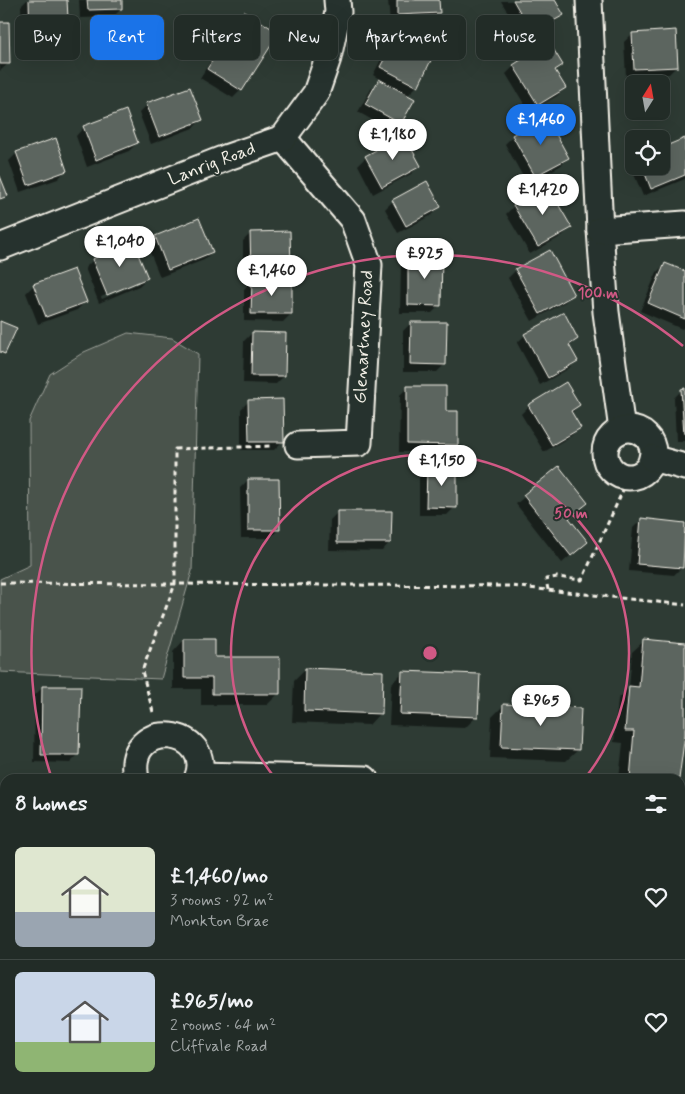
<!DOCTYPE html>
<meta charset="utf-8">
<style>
body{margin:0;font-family:Mynerve,sans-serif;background:#2e3833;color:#f1f3f6;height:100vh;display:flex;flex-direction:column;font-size:19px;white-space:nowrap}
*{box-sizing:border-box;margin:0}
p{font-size:16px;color:#a2a7a7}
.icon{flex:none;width:28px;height:28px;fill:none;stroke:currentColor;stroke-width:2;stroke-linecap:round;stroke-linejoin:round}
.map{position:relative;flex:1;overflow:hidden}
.details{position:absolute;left:0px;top:774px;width:685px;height:321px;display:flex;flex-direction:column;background:#222c27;border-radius:15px 15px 0 0;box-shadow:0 5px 20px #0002,0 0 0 1px #3f4844}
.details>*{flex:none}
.hud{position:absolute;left:15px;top:15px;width:655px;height:45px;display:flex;gap:10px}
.needle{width:32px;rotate:11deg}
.fabs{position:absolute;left:625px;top:75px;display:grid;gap:10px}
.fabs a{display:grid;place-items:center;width:45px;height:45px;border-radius:8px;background:#222c27;box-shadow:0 5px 20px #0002,0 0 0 1px #3f4844;font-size:25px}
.price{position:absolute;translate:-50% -42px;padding:0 11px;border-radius:18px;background:#fff;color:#222;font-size:16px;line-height:32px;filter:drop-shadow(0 1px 2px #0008)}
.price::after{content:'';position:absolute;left:50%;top:30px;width:15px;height:11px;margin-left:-8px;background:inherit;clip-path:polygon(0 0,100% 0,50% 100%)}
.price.selected{background:#1a73e8;color:#fff}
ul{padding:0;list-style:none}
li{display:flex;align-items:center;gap:15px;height:125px;padding:0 15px}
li+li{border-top:1px solid #3f4844}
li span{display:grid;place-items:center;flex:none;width:140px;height:100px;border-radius:8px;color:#555}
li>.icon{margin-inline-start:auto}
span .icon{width:60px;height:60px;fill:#fffc;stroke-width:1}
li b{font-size:21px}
h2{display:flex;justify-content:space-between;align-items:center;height:60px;padding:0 15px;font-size:21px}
.tag{padding:0 18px;border-radius:8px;background:#222c27;box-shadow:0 5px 20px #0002,0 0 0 1px #3f4844;font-size:18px;line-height:45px}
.tag.selected{background:#1a73e8;color:#fff}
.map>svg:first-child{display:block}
</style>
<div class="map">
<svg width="685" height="1094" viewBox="0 0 685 1094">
<rect width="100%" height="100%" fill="#2e3b34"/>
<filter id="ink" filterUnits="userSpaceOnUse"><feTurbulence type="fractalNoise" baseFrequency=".02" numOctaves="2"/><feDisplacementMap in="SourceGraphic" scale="10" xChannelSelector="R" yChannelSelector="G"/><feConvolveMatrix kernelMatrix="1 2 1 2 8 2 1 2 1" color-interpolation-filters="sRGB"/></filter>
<g filter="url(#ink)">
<path fill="#3c4841" d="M0,912H5V1090H680V1062L683,1094H4L0,1049Z"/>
<path fill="#48524c" stroke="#9ea29a" d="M128,333L172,338L198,354L192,571L161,679L0,672V579L30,565L29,421L50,374L84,352Z"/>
<g fill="#0007" fill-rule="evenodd">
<path d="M27,0H66L67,36L59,44L23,45L21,6Z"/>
<path d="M79,0H120L121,9L113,17L80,18Z"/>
<path d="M388,0H438L439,12L431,20L390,23Z"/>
<path d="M554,0L562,15L554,23L524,40L501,1Z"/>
<path d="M244,12L241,90L233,98L200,78L236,20Z"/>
<path d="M0,23L9,63L0,71Z"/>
<path d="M632,34L677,66L669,74L626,77L624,42Z"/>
<path d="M397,36L417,86L407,96L400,123L392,131L358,112L371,89L381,80L373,75L389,44Z"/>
<path d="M561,65L555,71L565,88L557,96L529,112L506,74L514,66Z"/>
<path d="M147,105L201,120L193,128L151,144L139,113Z"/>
<path d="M84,127L137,143L129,151L87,167L76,136Z"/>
<path d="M513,136L568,158L560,166L527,184L505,144Z"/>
<path d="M685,140V179L643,196L631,167L634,164V166H661Z"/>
<path d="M17,153L66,170L58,179L20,192L9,161Z"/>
<path d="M366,157L419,166L411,174L373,194L358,165Z"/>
<path d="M393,201L440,207L432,215L398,233L385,209Z"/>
<path d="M514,206L570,228L562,236L530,254L506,214Z"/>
<path d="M251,233L290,269L282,277L243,278V241Z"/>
<path d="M155,237L212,252L204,260L160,277L147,245Z"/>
<path d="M409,255L440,305L432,313H400L401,264Z"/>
<path d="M93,260L147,278L139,286L99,303L85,268ZM139,281V283L102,299L101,297Z"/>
<path d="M665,264L685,272V326L682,329L640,311L657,272Z"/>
<path d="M516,270L573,294L565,302L532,321L508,278Z"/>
<path d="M252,281L291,314L283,322L244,321V289Z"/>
<path d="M34,285L85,302L77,310L38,324L26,293Z"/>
<path d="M411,323L445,364L437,372H403V331Z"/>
<path d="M252,333L284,376L276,384L243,383L244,341Z"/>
<path d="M525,335L577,339L569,347L576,361L568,369L540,385L517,343Z"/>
<path d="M408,387L445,412L457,444L449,452H399L400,395Z"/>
<path d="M682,390H685V441H676L674,398Z"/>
<path d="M249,401L282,442L274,450H241V409Z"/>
<path d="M579,405L571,414L579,428L571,436L544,452L521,414L529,406Z"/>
<path d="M428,467L455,507L447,515H419V475Z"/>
<path d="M559,468L568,519L586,542L562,563L516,504Z"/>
<path d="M248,480L278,530L270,538H241L240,488Z"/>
<path d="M338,512L390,542L382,551L329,550L330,520Z"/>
<path d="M641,520L685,524L682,567L674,575L629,571L633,528Z"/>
<path d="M184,640L214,659L279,693L267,705H201V689H173V652Z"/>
<path d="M644,641L685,644V741L681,745L678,779H619L623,743L614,742L618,699L629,688L632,652Z"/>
<path d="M306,669L380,713L369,725L292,722L294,681Z"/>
<path d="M403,672L477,716L465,728L389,725L391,684Z"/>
<path d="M43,687L78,755L70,763L34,762L35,695Z"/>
<path d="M504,705L578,750L566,761L490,758L492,717Z"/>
</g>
<g fill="#5c655e" stroke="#f4f1e8">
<path d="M29,0H67L69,36L30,38Z"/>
<path d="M87,0H122V9L88,10Z"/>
<path d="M397,0H439L440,13L397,15Z"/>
<path d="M513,0H555L564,15L532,33Z"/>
<path d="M244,11L279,33L242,91L207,69Z"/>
<path d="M0,22H9L10,64H0Z"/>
<path d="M676,30L678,67L634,69L632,33Z"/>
<path d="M397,35L434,54L418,87L380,67Z"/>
<path d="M549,42L563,65L555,70L566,88L538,105L513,65Z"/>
<path d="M379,79L415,99L401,124L365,104Z"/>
<path d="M190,87L203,120L159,137L146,103Z"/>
<path d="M126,110L138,143L96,160L83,126Z"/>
<path d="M546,116L569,158L535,176L512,135Z"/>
<path d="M404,135L421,166L382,187L365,156Z"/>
<path d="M56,138L67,171L28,185L16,152Z"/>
<path d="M685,138V175L651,189L642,166H661V148Z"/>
<path d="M0,176L8,196L0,199Z"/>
<path d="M427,181L441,207L406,226L392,200Z"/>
<path d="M547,185L572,228L538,247L513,205Z"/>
<path d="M199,218L213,252L168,270L155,236Z"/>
<path d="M290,231L291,269L251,271L250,232Z"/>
<path d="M133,242L148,278L107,295L92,259Z"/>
<path d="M550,250L574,295L540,314L515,269Z"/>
<path d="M408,254L442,255L441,306L408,305Z"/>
<path d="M665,263L685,271V319L648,303Z"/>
<path d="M74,269L87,302L46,317L33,284Z"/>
<path d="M252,280H292V314H251Z"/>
<path d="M564,312L578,339L569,345L578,361L548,378L524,334Z"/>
<path d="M0,321L17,328L5,354L0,352Z"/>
<path d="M411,322H447L446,365L410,364Z"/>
<path d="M252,332L286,333L285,376H251Z"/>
<path d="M566,382L580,405L571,411L581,428L552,445L528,405Z"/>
<path d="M407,386H446V411H458V445L407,444Z"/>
<path d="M685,388V434H684L681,389Z"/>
<path d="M283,399L284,442H249L248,400Z"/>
<path d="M427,466H457V508L426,507Z"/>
<path d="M559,466L588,503L569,518L588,542L571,556L523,495Z"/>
<path d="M248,479H279L280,530H248Z"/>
<path d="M337,511H392L391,543H337Z"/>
<path d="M641,518L685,523L683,568L637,564Z"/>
<path d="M184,639H215V657H280V694H212V678H184Z"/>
<path d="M643,639L685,643V734L679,779H630L634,731H625L629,686L639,687Z"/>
<path d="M305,668L383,671L382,714L304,711Z"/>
<path d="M402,671L480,674L478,717L400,714Z"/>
<path d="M42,686H81L79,755H41Z"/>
<path d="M503,704L581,708L579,750L501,747Z"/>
<path d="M555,1090H578L581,1094H548Z"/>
</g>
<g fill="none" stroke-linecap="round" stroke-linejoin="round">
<g stroke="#f4f1e8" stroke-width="29">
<g id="street">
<path d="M589,0L600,230L606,312L622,430"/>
<path d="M283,138L353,220L369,265L359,443L298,445"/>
<path d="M600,230L685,224"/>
<path d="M0,247L228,157L283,138L316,93L328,58L338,12L337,0"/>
<circle cx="629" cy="453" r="24"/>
<path d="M652,458L685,467"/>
<path d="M199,775L365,779"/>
<path d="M136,779C123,714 218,729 197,779"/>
<path d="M680,851L685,848"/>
</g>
</g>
<g stroke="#f4f1e8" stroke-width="3" stroke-dasharray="5 4" stroke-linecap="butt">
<path d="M0,583L511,586L685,605"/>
<path d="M548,590L546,579L557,577L582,580L629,477"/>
<path d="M153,712L142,671L175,584V449L273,446"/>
<path d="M0,1078L5,1079"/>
<path d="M50,1090L191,1094"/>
<path d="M497,1094L505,1090"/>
<path d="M638,1094L639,1090"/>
</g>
<use href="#street" stroke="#26332d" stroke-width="25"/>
</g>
</g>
<g fill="none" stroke="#d15985" stroke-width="2.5">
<path d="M275 778A199 199 0 1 1 585 778"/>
<path d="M51 776A398 398 0 0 1 683 346"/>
</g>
<g text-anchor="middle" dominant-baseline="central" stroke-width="4" stroke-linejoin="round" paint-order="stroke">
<g font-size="18" fill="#f4f1e8" stroke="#26332d">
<text transform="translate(212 164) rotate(-21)">Lanrig Road</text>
<text transform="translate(364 337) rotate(-87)">Glenartney Road</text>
</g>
</g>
<circle cx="430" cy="653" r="8" fill="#d15985" stroke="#26332d" stroke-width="2.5"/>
<g font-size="15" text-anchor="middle" font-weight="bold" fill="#d15985" stroke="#26332d" stroke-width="4" stroke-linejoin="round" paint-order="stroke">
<text x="598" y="298">100 m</text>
<text x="571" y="518">50 m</text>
</g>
</svg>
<div class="fabs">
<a><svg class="needle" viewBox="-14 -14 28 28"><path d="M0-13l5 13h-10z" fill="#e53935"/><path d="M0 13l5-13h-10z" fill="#a2a7a7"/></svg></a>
<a><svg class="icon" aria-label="locate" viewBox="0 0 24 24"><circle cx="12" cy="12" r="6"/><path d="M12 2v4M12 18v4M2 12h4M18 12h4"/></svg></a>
</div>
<b class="price selected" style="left:541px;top:146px">£1,460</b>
<b class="price" style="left:393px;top:161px">£1,180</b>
<b class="price" style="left:543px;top:216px">£1,420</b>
<b class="price" style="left:120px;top:268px">£1,040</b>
<b class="price" style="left:425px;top:280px">£925</b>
<b class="price" style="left:272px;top:297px">£1,460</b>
<b class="price" style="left:442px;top:487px">£1,150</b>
<b class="price" style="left:541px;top:727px">£965</b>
<div class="hud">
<a class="tag">Buy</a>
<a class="tag selected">Rent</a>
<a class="tag">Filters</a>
<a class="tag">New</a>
<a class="tag">Apartment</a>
<a class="tag">House</a>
</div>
<section class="details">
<h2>8 homes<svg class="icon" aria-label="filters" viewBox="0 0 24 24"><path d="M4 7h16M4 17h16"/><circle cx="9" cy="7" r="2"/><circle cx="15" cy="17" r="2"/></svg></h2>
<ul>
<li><span style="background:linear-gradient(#dfe7d0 65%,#9aa5b1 0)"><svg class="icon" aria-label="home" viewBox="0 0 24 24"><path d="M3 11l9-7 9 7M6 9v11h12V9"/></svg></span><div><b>£1,460/mo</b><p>3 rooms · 92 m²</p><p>Monkton Brae</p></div><svg class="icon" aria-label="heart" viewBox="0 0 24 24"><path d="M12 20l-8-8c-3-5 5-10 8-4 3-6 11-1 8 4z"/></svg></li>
<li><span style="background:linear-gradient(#c9d6e8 70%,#8fb573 0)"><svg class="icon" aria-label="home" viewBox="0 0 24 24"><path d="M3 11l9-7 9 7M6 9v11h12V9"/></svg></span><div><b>£965/mo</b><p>2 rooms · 64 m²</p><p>Cliffvale Road</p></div><svg class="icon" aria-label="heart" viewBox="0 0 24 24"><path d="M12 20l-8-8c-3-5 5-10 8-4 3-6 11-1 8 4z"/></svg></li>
</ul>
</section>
</div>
